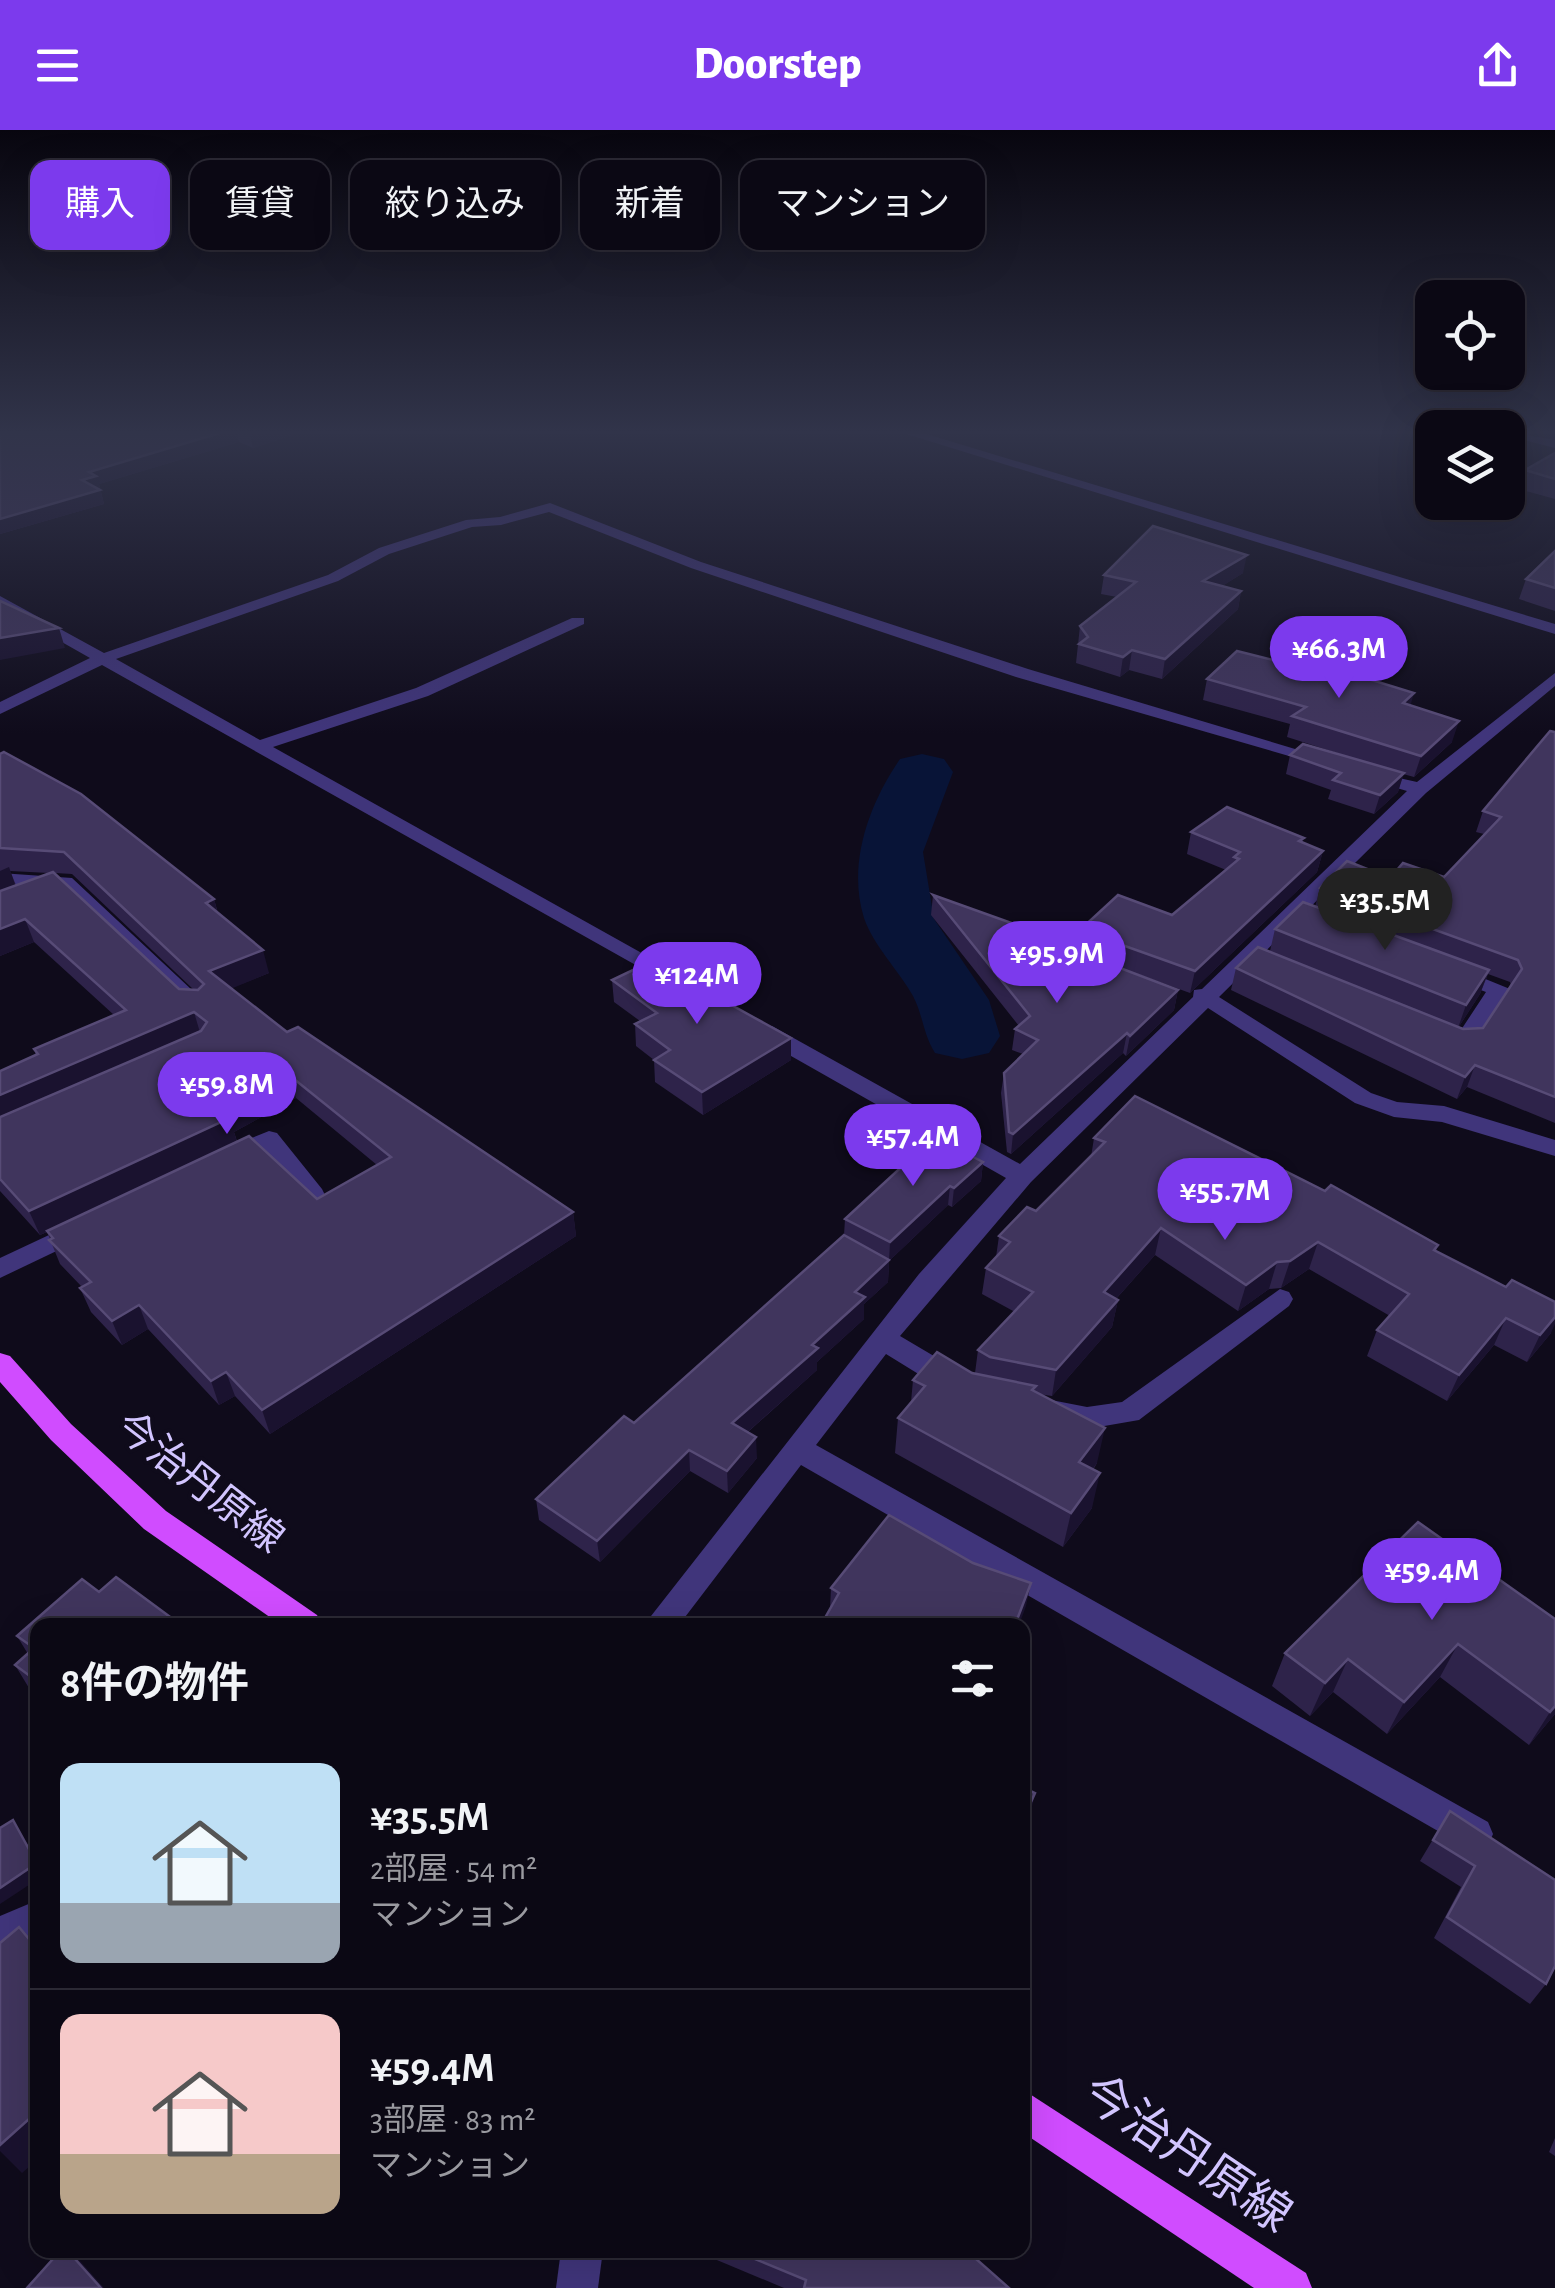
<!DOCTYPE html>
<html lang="ja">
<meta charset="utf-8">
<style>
body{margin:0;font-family:"Alegreya Sans","Noto Sans JP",sans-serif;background:#14111d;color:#f1f3f6;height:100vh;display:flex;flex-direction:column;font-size:38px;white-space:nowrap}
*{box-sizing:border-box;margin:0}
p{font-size:32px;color:#9a9aa0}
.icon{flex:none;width:55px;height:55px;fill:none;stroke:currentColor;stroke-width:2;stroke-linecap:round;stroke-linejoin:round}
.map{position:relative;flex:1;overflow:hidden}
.drawer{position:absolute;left:30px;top:1488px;width:1000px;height:640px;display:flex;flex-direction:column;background:#0b0814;border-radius:20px;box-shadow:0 10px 40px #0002,0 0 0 2px #2b2934}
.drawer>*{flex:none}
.top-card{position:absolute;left:30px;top:30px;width:1000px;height:90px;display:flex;gap:20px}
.controls{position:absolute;left:1415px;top:150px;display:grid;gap:20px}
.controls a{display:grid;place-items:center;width:110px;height:110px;border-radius:20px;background:#0b0814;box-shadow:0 10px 40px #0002,0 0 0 2px #2b2934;font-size:50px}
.price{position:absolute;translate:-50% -85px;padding:0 22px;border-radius:35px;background:#7c3aed;color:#fff;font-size:32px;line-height:65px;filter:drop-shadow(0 2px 5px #0008)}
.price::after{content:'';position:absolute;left:50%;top:60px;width:30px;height:22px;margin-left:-15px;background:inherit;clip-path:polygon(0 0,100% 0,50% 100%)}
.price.on{background:#222;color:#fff}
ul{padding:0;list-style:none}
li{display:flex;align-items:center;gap:30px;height:250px;padding:0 30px}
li+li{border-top:2px solid #2b2934}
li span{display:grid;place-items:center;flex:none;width:280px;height:200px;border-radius:20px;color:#555}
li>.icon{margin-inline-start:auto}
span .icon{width:120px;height:120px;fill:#fffc;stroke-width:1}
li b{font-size:42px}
h2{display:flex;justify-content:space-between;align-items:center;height:120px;padding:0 30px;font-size:42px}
.tag{padding:0 35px;border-radius:20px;background:#0b0814;box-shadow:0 10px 40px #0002,0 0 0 2px #2b2934;font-size:35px;line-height:90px}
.tag.on{background:#7c3aed;color:#fff}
header{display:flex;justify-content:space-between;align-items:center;height:130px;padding:0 30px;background:#7c3aed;color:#fff;font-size:45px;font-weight:800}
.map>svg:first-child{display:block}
</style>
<header><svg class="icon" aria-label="menu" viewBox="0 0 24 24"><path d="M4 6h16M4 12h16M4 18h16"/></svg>Doorstep<svg class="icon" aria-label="share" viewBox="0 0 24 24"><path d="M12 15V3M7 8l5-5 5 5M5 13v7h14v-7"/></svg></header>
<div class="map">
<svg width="1555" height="2158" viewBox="0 0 1555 2158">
<rect width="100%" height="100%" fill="#0f0b1b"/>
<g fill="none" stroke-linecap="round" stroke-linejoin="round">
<path fill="#081437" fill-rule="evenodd" d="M922,624L944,629L953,642L923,722L934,789L989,870L1000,906L989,923L962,929L935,923C923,904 923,885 913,866C899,841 873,815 864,788C847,734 869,674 900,629Z"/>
<g fill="#40357b" fill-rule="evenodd">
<path d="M900,302H920L1555,494V504Z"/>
<path d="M1508,302L1555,310V318L1508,306Z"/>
<path d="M550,373L701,432L1028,539L1335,631L1320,635L1016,547L691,438L549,382L501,395L472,397L389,424L338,451L116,529L260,610L416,558L572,488H584V494L428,566L273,617L681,845L684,850L673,856L102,535L0,584V572L90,528L0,477V466L104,523L328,445L379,418L466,390L500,387Z"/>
<path d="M1555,543V556L1426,663L1219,867L1371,963L1397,972L1444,976L1555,1010V1026L1442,992L1394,987L1355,973L1208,878L1031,1052L900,1206L966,1245L970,1253L966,1261L956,1264L946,1261L886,1224L816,1315L1488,1692L1493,1704L1488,1716L1476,1721L1464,1716L801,1335L679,1495H644L919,1144L1006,1048L756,906L753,901L756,896H772L1020,1034L1193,867L1194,860L1202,859L1407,661L1363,648V640L1417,652Z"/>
<path d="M0,743L72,748L208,875L205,880H189L60,758L0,755Z"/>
<path d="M1451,835L1510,859L1472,918L1464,920L1438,907L1449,900L1459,903L1486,862L1443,846V836Z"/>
<path d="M269,1001L277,1003L322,1059L325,1065L322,1071H304L265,1020L229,1035L217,1027L220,1021Z"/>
<path d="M81,1090L90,1093L94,1099L90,1105L0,1148V1128Z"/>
<path d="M1280,1159L1289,1162L1293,1169L1289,1176L1139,1290L1087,1299L1041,1289L1037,1281L1041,1273L1051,1270L1087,1277L1122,1272Z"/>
<path d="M38,1770V1806L0,1822V1786Z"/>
<path d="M561,2120H603L598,2158H556Z"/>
</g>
<g fill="#d04cff" fill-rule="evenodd">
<path d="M0,1223L10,1226L71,1294L166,1381L317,1485L322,1495H281L144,1399L51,1310L0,1252Z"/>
<path d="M1022,1959L1306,2143L1312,2158H1254L1022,2002Z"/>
</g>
</g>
<g fill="#2e234a" fill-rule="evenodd">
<path d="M0,302H302L253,318L239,312L99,354L104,374L0,404Z"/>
<path d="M1555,323V369L1519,359L1525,340Z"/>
<path d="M1555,421V481L1519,469L1526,449Z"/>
<path d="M1243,443L1222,456L1241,461L1238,479L1162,549L1129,540L1120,547L1076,533L1080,496L1117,467L1101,464L1104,445Z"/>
<path d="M1207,549L1411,575L1452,612L1414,647L1403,644L1398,662L1374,684L1328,669L1331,660L1286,644L1290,625L1378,636L1287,607L1290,594L1203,570Z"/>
<path d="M1555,602V993L1467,957L1457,969L1231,860L1236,838L1270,821L1275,799L1315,777L1320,758L1390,748L1444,747L1484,704L1476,702L1483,681ZM1488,844L1510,852L1511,855L1483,898L1463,899L1458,898L1480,864Z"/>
<path d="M0,624L214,769L218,783L269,843L231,858L287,902L573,1082L576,1106L270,1304L235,1266L219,1275L148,1199L122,1215L91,1182L80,1158L82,1157L60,1134L47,1102L40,1105L0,1061V941L36,925L34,919L114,885L34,812L0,826ZM10,741L49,743L16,755ZM55,743L72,744L194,860L179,859ZM296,968L377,1035L317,1069L237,1011L234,1002Z"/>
<path d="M1191,702L1304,708L1302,713L1323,721L1317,742L1190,863L1077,822L1080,800L1172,785L1226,740L1187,724Z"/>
<path d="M933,765L1062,816L1178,860L1174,880L1126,926L1123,923L1011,1024L1007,1022L1001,963L1004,943L1023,924L1012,920L1015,899L1019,896L931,785Z"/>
<path d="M612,850L791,930L703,985L655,952L654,930L636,916L635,894L640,891L614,872Z"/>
<path d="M1094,1008L1325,1061L1438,1115L1436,1121L1551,1203L1527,1232L1494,1215L1447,1271L1367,1226L1377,1200L1390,1186L1309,1139L1281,1158L1269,1159L1238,1181L1155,1125L1116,1169L1118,1170L1112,1197L1052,1266L1038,1264L1097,1333L1093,1340L1092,1378L1063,1417L895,1323L898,1288L911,1272L913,1250L975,1243L978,1220L1015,1182L982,1164L986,1138L996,1127L999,1106L1036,1081L1091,1027Z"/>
<path d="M983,1032L981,1051L952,1077L948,1075L889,1131L888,1152L864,1174V1189L817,1232V1240L748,1302L757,1328L728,1363L690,1341L600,1432L539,1390L536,1369L634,1293L844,1105L845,1089Z"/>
<path d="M1418,1392L1555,1584L1529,1615L1440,1547L1387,1604L1333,1562L1310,1586L1272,1556L1285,1523Z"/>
<path d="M831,1458L1026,1476L830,1479Z"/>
<path d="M99,1462L181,1495H38V1564L29,1558L15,1535L28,1524L17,1506Z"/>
<path d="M1450,1681L1546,1854L1530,1874L1434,1808L1461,1757L1420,1731Z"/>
<path d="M1555,2008V2026L1549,2022Z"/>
<path d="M693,2120H966L1009,2158H784Z"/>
</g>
<g fill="#1a122f">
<path d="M223,302H237L239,312L99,354L104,374L0,404V389L82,350L89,342Z"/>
<path d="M256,302H302L253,318L250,304Z"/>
<path d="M1247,425L1243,443L1200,470L1203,451Z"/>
<path d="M1241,461L1238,479L1162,549L1165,529Z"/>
<path d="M59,498L65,518L0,530V508Z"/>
<path d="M1132,520L1129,540L1120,547L1123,527Z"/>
<path d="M1414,563L1408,584L1403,573Z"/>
<path d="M1459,591L1452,612L1414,647L1421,626Z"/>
<path d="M1404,643L1398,662L1374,684L1380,665Z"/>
<path d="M1323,721L1317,742L1190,863L1195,841Z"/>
<path d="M9,737L17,760L0,767V741Z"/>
<path d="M214,769L220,792L206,773Z"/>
<path d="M25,789L34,812L0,826V799Z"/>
<path d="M263,820L269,843L216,865L209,841Z"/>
<path d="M1489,840L1480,864L1458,898L1466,875Z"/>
<path d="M1178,860L1174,880L1126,926L1130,906Z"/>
<path d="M194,882L201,906L0,993V965Z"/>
<path d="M1127,903L1123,923L1011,1024L1013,1004Z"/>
<path d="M791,908V930L703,985L702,962Z"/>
<path d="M1475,935L1467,957L1457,969L1465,947Z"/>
<path d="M289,945L296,968L234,1002L237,1012L40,1105L29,1081Z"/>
<path d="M983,1032L981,1051L952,1077L954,1058Z"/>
<path d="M950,1056L948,1075L889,1131L888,1152L864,1174V1189L817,1232V1240L733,1315L732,1293L812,1215L855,1162L889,1131L890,1112Z"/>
<path d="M573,1082L576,1106L270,1304L262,1280Z"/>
<path d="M1161,1098L1155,1125L1098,1189L1104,1162Z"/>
<path d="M1318,1112L1309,1139L1281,1158L1290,1131Z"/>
<path d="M1277,1132L1269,1159L1238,1181L1246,1155Z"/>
<path d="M1118,1170L1112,1197L1052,1266L1056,1240Z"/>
<path d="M139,1175L148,1199L122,1215L112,1191Z"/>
<path d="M1555,1187V1194L1551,1203L1527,1232L1540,1205Z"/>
<path d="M1506,1188L1494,1215L1447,1271L1459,1245Z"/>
<path d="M226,1242L235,1266L219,1275L211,1251Z"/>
<path d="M1105,1298L1097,1333L1072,1367L1079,1332Z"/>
<path d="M756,1307L757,1328L728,1363L727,1341Z"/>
<path d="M689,1320L690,1341L600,1432L597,1411Z"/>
<path d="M1100,1343L1092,1378L1063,1417L1071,1383Z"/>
<path d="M1031,1453L1026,1476L1019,1495H1015Z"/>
<path d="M1458,1514L1440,1547L1387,1604L1404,1572Z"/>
<path d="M1348,1529L1333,1562L1310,1586L1325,1553Z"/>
<path d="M1555,1576V1584L1529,1615L1550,1582Z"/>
<path d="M1035,1663L1030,1685L1022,1703V1692Z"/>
<path d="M13,1690L38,1731V1749L0,1774V1758Z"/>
<path d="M38,1981V2029L22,2043L0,2021V2015Z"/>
<path d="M67,2120L81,2132L104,2158H101Z"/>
</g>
<g fill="#40355d" stroke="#574b76" stroke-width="2.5">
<path d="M0,302H223L89,342L96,346L82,350L100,360L0,389Z"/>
<path d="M1555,323V349L1525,340Z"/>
<path d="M1153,396L1247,425L1203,451L1241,461L1165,529L1132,520L1123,527L1079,514L1088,507L1080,496L1136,452L1104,445Z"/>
<path d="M1555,421V458L1526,449Z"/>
<path d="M0,471L59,498L0,508Z"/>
<path d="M1237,521L1289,534L1297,527L1414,563L1403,573L1459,591L1421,626L1292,586L1306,577L1207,549Z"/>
<path d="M1550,601L1555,602V967L1475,935L1465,947L1236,838L1258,817L1463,899L1483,898L1522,839L1518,830L1320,758L1347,731L1390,748L1403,733L1444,747L1501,687L1483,681Z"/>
<path d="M1303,614L1404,643L1380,665L1333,650L1341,643L1290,625Z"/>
<path d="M4,622L81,664L214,769L206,773L263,820L209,841L287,902L298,897L573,1082L262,1280L226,1242L211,1251L139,1175L112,1191L80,1158L91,1152L49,1110L53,1108L47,1101L249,1006L317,1069L391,1027L289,945L222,981L230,988L29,1081L0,1049V987L201,901L207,892L194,882L0,965V941L38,924L34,919L126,880L25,789L0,799V761L53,742L179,859L198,860L204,854L64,722L0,718V624Z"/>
<path d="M1227,677L1304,708L1299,711L1323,721L1195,841L1080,800L1118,765L1172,785L1239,729L1234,727L1240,722L1191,702Z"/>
<path d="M933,765L1059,810L1062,816L1178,860L1130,906L1127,903L1013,1004L1009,1002L1004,943L1038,910L1015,899L1030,886Z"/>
<path d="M1303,772L1489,840L1466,875L1275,799Z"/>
<path d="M652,831L791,908L702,962L654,930L670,920L635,894L657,883L612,850Z"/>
<path d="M1135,966L1325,1061L1331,1055L1438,1115L1434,1120L1506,1157L1512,1150L1555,1172V1187L1540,1205L1506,1188L1459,1245L1377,1200L1409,1164L1318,1112L1290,1131L1277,1132L1246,1155L1161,1098L1104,1162L1118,1170L1056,1240L990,1227L978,1220L1033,1162L986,1138L1010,1112L999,1106L1027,1077L1036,1081L1105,1012L1094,1008Z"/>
<path d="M934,1007L983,1032L954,1058L950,1056L890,1112L845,1089Z"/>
<path d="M844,1105L889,1130L855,1162L865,1167L812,1215L818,1218L732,1293L756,1307L727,1341L689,1320L597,1411L536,1369L624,1286L634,1293Z"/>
<path d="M937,1222L972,1243L1036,1256L1032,1260L1105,1298L1079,1332L1100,1343L1071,1383L898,1288L925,1256L913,1250Z"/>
<path d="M889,1385L973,1433L1031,1453L1015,1495H821L839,1463L831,1458Z"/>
<path d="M1418,1392L1555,1489V1576L1550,1582L1458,1514L1404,1572L1348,1529L1325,1553L1285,1523Z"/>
<path d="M116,1447L181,1495H38V1552L15,1535L34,1518L17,1506L82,1449L99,1462Z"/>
<path d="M1022,1657L1035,1663L1022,1692Z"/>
<path d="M1450,1681L1555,1750V1836L1546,1854L1447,1787L1475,1736L1433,1710Z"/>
<path d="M13,1690L31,1723V1737L0,1758V1698Z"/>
<path d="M19,1797L38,1820V1981L0,2015V1813Z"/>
<path d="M61,2120H67L101,2158H27Z"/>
<path d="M733,2120H966L1009,2158H804L806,2150Z"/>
</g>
<linearGradient id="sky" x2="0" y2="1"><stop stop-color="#08060f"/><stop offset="0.5" stop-color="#31344a"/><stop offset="1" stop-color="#31344a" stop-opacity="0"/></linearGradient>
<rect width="1555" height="604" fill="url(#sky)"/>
<g text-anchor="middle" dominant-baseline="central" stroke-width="8" stroke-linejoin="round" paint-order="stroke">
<g font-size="40" fill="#d2c5ff" stroke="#0f0b1b">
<text transform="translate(199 1353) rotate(38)">今治丹原線</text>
</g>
<g font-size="48" fill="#d2c5ff" stroke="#0f0b1b">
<text transform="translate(1186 2025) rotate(34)">今治丹原線</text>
</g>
</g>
</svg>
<div class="controls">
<a><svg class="icon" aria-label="locate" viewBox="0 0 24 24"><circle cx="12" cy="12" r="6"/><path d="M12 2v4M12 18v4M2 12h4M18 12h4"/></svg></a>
<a><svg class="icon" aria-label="layers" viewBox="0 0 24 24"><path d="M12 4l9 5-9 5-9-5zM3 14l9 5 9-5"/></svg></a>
</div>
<b class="price" style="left:1339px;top:571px">¥66.3M</b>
<b class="price on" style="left:1385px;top:823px">¥35.5M</b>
<b class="price" style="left:1057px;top:876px">¥95.9M</b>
<b class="price" style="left:697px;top:897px">¥124M</b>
<b class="price" style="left:227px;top:1007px">¥59.8M</b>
<b class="price" style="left:913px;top:1059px">¥57.4M</b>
<b class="price" style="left:1225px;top:1113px">¥55.7M</b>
<b class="price" style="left:1432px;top:1493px">¥59.4M</b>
<div class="top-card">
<a class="tag on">購入</a>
<a class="tag">賃貸</a>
<a class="tag">絞り込み</a>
<a class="tag">新着</a>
<a class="tag">マンション</a>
</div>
<section class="drawer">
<h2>8件の物件<svg class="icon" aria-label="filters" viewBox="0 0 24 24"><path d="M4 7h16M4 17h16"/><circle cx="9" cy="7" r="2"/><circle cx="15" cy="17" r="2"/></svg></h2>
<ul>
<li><span style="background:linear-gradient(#bfe0f5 70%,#9aa5b1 0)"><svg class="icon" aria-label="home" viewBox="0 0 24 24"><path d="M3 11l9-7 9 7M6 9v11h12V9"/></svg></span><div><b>¥35.5M</b><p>2部屋 · 54 m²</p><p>マンション</p></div></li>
<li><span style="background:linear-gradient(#f6c9c9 70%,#b9a48a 0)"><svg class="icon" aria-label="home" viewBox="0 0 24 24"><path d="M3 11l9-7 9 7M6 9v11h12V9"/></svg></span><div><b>¥59.4M</b><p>3部屋 · 83 m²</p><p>マンション</p></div></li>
</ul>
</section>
</div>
